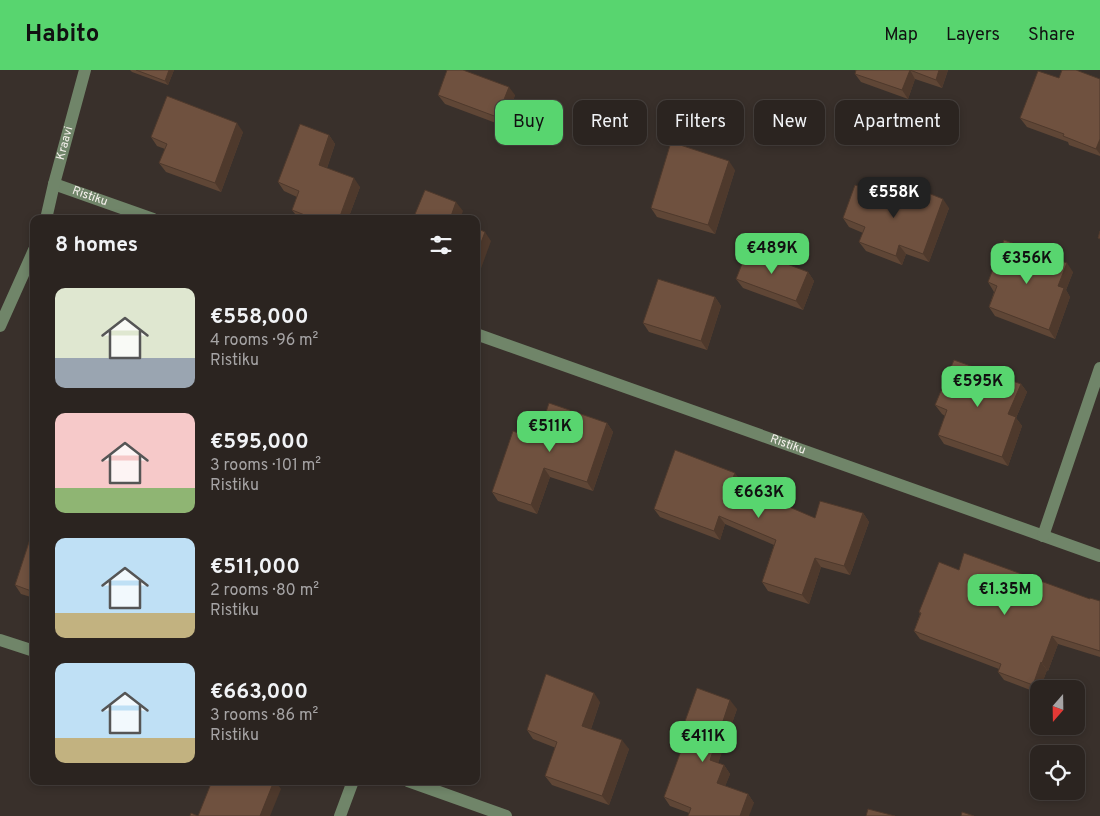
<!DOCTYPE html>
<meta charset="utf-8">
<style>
body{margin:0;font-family:Overpass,sans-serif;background:#332c29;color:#f1f3f6;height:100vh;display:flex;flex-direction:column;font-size:19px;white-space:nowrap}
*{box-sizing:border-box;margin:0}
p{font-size:16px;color:#a6a4a5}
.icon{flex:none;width:28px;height:28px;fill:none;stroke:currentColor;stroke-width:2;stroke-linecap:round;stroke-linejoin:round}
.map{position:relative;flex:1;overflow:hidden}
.sheet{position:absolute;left:30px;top:145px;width:450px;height:570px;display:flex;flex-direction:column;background:#2b2420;border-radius:10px;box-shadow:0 2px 8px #0003,0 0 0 1px #47413e}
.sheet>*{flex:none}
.guide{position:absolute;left:495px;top:30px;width:475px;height:45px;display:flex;gap:10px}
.needle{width:32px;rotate:200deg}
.tools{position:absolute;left:1030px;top:610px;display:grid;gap:10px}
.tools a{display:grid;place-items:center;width:55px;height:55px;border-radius:10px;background:#2b2420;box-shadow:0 2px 8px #0003,0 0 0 1px #47413e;font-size:25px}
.price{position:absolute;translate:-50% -42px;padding:0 11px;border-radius:10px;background:#58d56f;color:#111;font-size:16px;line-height:32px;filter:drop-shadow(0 1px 2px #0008)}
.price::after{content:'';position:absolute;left:50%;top:30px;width:15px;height:11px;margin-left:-8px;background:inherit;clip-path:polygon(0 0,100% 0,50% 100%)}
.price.active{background:#222;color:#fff}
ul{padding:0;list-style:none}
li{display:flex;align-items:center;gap:15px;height:125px;padding:0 25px}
li span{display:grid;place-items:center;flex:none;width:140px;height:100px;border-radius:10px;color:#555}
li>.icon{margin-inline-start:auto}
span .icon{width:60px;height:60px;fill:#fffc;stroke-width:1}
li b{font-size:21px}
h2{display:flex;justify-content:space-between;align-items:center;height:60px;padding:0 25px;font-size:21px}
.tag{padding:0 18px;border-radius:10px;background:#2b2420;box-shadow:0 2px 8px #0003,0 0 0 1px #47413e;font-size:18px;line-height:45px}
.tag.active{background:#58d56f;color:#111}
header{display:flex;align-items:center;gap:30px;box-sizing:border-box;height:70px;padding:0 25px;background:#58d56f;color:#111}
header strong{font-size:24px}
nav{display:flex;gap:28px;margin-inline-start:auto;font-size:18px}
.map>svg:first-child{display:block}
</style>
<header>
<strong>Habito</strong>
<nav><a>Map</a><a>Layers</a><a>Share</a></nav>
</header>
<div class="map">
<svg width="1100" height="746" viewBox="0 0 1100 746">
<rect width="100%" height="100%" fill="#39302b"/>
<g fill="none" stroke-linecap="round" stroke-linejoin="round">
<g stroke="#708569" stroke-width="12">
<path id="s1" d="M54,114L153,149"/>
<path id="s2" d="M46,149L54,114L85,0"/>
<path d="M0,256L34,180"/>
<path id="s3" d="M476,264L1100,486"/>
<path d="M1043,466L1100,298"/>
<path d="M0,570L34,581"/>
<path d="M408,711L506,746"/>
<path d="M340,746L353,711"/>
</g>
</g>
<g fill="#5f4636">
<path d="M130,0H174L168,15L132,2Z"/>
<path d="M856,0H948L942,18L915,9L908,29L861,12L855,4Z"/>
<path d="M1059,8L1100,9V86L1069,75L1068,72L1027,57L1020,48Z"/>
<path d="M438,25H515L504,56L445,34Z"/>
<path d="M243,62L221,122L166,102L159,93L165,79L157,76L151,67Z"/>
<path d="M329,65L335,74L327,98L360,117L348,149H299L292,140L297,127L284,121L278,112Z"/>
<path d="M735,100L715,164L657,147L651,138Z"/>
<path d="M908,133L949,138L929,192L906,184L902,195L866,181L859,172L863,163L849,157L843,148Z"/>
<path d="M808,202L814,211L803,240L743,218L736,209Z"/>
<path d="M1073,202L1066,220L1070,227L1055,269L995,246L989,237L994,222L988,212Z"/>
<path d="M715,227L721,236L707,280L649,262L643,253Z"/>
<path d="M1021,314L1027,322L1016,348L1022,356L1008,396L944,374L938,365L945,346L942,344L935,335Z"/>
<path d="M607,353L613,362L593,421L550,407L537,444L498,431L492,422L537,370Z"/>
<path d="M741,411L739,416L815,448L863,443L869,452L850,505L821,497L809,534L768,521L762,512L774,475L725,454L720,470L660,447L654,439Z"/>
<path d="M34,457V528L21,524L15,515Z"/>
<path d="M959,500L1100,531V587L1058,574L1048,601L1047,600L1040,619H1039L1038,623L1004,610L998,602L999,599L920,569L914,561L920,544L919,542Z"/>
<path d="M600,632L591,659L629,679L609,735L552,715L545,706L556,678L533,669L527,660Z"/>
<path d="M737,639L718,693L724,695L730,704L725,716L748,724L754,733L689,743L670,736L664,727L684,674L679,668Z"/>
</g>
<g fill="#4e392c">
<path d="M169,0H174L168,15L165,11Z"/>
<path d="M910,0L915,9L908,29L902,20Z"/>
<path d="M939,0H948L942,18L936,10Z"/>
<path d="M509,17L515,25L504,56L497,47Z"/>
<path d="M237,53L243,62L221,122L215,113Z"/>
<path d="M329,65L335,74L325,104L319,95Z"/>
<path d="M1100,69V84L1096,79Z"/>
<path d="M729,91L735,100L715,164L708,155Z"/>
<path d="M354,108L360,117L348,149H339Z"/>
<path d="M943,129L949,138L929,192L923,184Z"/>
<path d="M456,132L463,141L460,149H450Z"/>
<path d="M485,162L491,171L476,212V186Z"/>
<path d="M899,175L906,184L902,195L896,186Z"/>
<path d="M1067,193L1073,202L1066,220L1070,227L1055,269L1049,260L1058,216Z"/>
<path d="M808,202L814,211L803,240L796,231Z"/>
<path d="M715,227L721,236L707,280L701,271Z"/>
<path d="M1021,314L1027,322L1016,348L1022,356L1008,396L1002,387L1008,344Z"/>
<path d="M607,353L613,362L593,421L587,412Z"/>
<path d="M544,398L550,407L537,444L531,435Z"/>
<path d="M735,403L741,411L737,421L731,412Z"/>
<path d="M863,443L869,452L850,505L844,496Z"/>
<path d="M719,446L725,454L720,470L714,461Z"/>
<path d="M815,488L821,497L809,534L802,525Z"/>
<path d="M1052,566L1058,574L1048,601L1042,593Z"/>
<path d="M1041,592L1047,600L1040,619H1039L1038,623L1033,615Z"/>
<path d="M476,613L479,617L476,623Z"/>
<path d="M594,623L600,632L589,665L582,656Z"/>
<path d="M730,630L737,639L716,699L710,690Z"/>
<path d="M622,670L629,679L609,735L602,726Z"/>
<path d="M724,695L730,704L723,722L717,713Z"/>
<path d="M274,711H275L281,719L270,746H260Z"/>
<path d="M748,724L754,733L749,746H740Z"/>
</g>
<g fill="#6f513f" stroke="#4e392c">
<path d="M136,0H169L165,11Z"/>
<path d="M447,0H463L509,17L497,47L438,25Z"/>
<path d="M856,0H939L936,10L910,0L902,20L855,4Z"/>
<path d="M1062,0H1076L1100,9V69L1096,79L1063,66L1064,64L1020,48L1038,1L1059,8Z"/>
<path d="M167,26L237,53L215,113L159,93L167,74L151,67Z"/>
<path d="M300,54L329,65L319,95L354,108L339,149H315L292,140L299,121L278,112Z"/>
<path d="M671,72L729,91L708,155L651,138Z"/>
<path d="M855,115L908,133L913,117L943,129L923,184L899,175L896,186L859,172L865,157L843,148Z"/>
<path d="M425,120L456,132L450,149H451H413Z"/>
<path d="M476,158L485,162L476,186Z"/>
<path d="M1100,161V169L1098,168Z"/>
<path d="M1004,170L1067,193L1058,216L1064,218L1049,260L989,237L997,216L988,212Z"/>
<path d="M748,179L808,202L796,231L736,209Z"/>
<path d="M658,209L715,227L701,271L643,253Z"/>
<path d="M954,290L1021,314L1008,344L1016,347L1002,387L938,365L947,340L935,335Z"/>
<path d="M549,333L607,353L587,412L544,398L531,435L492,422L513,361L537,370Z"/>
<path d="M675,380L735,403L731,412L815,448L820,431L863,443L844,496L815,488L802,525L762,512L776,470L719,446L714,461L654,439Z"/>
<path d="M34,457V522L15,515Z"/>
<path d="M964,483L1090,529V528L1100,531V581L1052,566L1042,593L1041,592L1033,615L998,602L1001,594L914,561L921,543L919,542L939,492L959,500Z"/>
<path d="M546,604L594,623L582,656L622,670L602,726L545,706L557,672L527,660Z"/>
<path d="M697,618L730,630L710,690L724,695L717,713L748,724L740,746H688L691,738L664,727L685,670L679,668Z"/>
<path d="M212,711H274L260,746H198Z"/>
<path d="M868,739L895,746H866Z"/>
<path d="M962,742L974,746H961Z"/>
<path d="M191,743L198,746H190Z"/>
</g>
<g text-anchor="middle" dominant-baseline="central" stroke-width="5" stroke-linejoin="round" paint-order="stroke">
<g font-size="12" fill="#f5f0ec" stroke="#39302b">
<text stroke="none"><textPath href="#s2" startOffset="78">Kraavi</textPath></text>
<text stroke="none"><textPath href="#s1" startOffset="38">Ristiku</textPath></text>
<text stroke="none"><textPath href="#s3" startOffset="331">Ristiku</textPath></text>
</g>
</g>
</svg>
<div class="tools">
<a><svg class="needle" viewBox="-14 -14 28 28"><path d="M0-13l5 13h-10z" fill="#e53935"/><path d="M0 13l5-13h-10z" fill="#a6a4a5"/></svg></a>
<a><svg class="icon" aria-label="locate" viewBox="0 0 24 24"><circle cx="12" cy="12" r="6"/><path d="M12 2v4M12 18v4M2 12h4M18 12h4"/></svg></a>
</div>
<b class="price active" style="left:894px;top:149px">€558K</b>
<b class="price" style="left:772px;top:205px">€489K</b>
<b class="price" style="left:1027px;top:215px">€356K</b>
<b class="price" style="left:978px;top:338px">€595K</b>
<b class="price" style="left:550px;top:383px">€511K</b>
<b class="price" style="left:759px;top:449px">€663K</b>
<b class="price" style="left:1005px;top:546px">€1.35M</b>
<b class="price" style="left:703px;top:693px">€411K</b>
<div class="guide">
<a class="tag active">Buy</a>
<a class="tag">Rent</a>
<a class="tag">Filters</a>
<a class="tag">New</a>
<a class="tag">Apartment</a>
</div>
<section class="sheet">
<h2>8 homes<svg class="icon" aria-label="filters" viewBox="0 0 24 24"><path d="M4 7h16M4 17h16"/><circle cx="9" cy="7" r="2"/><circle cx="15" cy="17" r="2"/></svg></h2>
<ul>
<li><span style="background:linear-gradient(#dfe7d0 70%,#9aa5b1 0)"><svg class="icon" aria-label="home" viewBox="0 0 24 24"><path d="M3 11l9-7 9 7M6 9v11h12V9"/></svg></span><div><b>€558,000</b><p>4 rooms · 96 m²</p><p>Ristiku</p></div></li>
<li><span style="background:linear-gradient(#f6c9c9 75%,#8fb573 0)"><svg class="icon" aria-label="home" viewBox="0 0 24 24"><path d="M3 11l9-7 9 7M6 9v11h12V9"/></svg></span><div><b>€595,000</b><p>3 rooms · 101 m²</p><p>Ristiku</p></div></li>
<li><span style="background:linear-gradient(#bfe0f5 75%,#c2b280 0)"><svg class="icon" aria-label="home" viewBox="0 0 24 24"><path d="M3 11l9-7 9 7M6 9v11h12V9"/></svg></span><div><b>€511,000</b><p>2 rooms · 80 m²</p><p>Ristiku</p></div></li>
<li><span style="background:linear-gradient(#bfe0f5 75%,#c2b280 0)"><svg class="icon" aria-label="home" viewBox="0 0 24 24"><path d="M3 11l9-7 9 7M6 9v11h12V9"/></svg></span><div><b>€663,000</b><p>3 rooms · 86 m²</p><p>Ristiku</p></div></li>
</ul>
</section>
</div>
